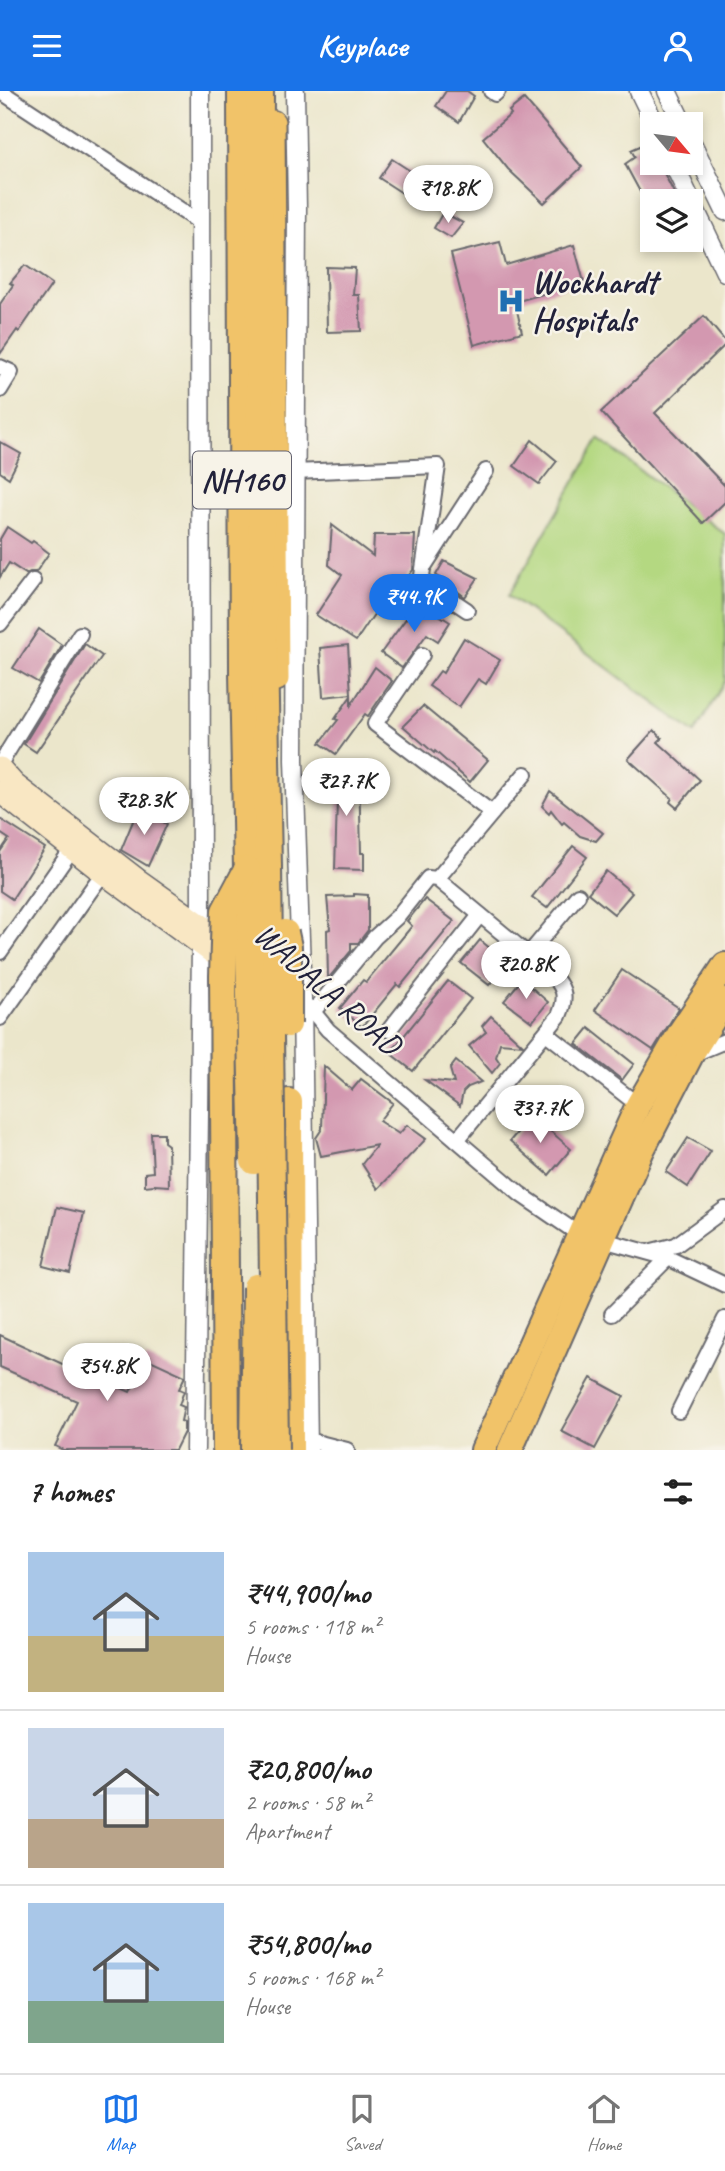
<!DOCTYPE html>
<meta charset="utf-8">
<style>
body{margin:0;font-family:Caveat,sans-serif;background:#f2f2f2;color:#222;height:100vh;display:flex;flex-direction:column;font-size:26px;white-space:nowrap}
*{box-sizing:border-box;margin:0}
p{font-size:23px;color:#767676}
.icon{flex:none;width:38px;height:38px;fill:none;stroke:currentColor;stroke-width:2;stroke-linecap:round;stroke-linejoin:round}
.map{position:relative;height:1359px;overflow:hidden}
.drawer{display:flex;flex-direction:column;background:#fff;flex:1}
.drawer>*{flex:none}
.needle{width:46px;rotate:119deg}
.buttons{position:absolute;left:640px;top:21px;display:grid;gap:14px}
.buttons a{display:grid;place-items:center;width:63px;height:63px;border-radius:0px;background:#fff;box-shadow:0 4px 10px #0003;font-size:35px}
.price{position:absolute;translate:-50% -60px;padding:0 16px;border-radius:24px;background:#fff;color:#222;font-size:23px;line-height:46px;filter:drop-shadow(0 2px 4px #0008)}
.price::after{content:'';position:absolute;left:50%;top:42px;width:21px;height:16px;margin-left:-10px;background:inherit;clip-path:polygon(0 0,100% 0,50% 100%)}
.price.current{background:#1a73e8;color:#fff}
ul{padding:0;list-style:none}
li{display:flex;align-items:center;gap:21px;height:175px;padding:0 28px}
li+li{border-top:2px solid #e0e0e0}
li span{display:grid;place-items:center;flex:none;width:196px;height:140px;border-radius:0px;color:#555}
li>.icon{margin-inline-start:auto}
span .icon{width:84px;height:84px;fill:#fffc;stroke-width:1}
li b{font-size:30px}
h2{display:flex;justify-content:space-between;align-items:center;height:84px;padding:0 28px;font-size:30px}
header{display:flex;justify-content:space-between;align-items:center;height:91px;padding:0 28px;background:#1a73e8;color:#fff;font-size:32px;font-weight:600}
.menu{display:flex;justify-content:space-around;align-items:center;height:98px;border-top:2px solid #e0e0e0;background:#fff;font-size:19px;color:#767676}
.menu a{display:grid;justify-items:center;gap:4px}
.menu .current{color:#1a73e8}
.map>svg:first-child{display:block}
</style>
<header><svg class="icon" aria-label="menu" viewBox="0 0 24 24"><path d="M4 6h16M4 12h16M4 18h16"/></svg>Keyplace<svg class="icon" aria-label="person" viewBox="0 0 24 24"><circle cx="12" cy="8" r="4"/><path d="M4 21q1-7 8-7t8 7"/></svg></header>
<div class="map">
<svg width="725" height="1359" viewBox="0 0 725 1359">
<rect width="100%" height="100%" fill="#f7f3e8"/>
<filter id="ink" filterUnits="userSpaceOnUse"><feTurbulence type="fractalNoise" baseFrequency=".0143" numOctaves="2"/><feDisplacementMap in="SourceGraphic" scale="14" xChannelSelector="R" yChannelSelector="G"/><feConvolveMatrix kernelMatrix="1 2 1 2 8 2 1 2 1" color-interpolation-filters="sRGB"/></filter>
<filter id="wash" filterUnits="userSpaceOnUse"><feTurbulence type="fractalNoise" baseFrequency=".00686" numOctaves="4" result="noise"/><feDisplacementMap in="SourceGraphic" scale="28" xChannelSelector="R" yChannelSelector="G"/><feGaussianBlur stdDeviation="1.57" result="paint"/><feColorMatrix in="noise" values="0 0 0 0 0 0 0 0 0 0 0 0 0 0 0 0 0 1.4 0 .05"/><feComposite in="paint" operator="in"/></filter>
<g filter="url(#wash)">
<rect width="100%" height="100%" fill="#ebe6cb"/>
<path fill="#b4d881" stroke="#6b7d5e" stroke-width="2" d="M599,348L725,443V590L695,642L509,504Z"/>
<g id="blocks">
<g fill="#d398b0">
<path d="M446,0H467L474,5L459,31L436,15Z"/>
<path d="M524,8L582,76L544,112L508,78L483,47L511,23L509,20Z"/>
<path d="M649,51L653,60V72H659L678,110H645L625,73L635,66L631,59Z"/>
<path d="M392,68L415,83L402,102L379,87Z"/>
<path d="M443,121L463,132L451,147L434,137Z"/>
<path d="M500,151L506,174L574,154L584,191L515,211L522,241L474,254L451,163Z"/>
<path d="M25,174L52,193L19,241L17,239L0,263V213L13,194L10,192Z"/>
<path d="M326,176L355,177L353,204H359L361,240L327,241Z"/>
<path d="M704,225L725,250V254L655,322L725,395V411L703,432L601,321Z"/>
<path d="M532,349L557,370L539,393L514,375Z"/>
<path d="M0,351L21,363L9,387L0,381Z"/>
<path d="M332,434L373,465L374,444H415L413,479L385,516L381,513L356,550L316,524L342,484L329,474Z"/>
<path d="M7,436L31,452L33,450L49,462L36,481H30L26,483L9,472L0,486V448Z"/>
<path d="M444,470L478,487L465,506L436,484Z"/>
<path d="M418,511L450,531L438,550L427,543L402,577L381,562Z"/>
<path d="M39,538L62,554L39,592L13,577Z"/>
<path d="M464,547L500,569L486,593L478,588L459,616L429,595L440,580L443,582Z"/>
<path d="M85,553L102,565L36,661L24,653Z"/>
<path d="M348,554L351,603L323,606L320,557Z"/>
<path d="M375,576L392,590L368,625L365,623L336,663L320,652L338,629L335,628L351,605V614Z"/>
<path d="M423,615L488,669L470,691L435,660L434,662L403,635Z"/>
<path d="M654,639L662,647L658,651L700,689L677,717L670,711L672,707L628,668Z"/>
<path d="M359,681L361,762H364V779L335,778L337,709H322L320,683Z"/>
<path d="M550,700L603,742L596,750L580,745L564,731L562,733L551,719L549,722L542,715Z"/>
<path d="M138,718L167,733L148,775L121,759Z"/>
<path d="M0,728L45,757L12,808L0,800V761L9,748L0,742Z"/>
<path d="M573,755L587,766L547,817L532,806Z"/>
<path d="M606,780L632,802L614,823L588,802Z"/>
<path d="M354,803L368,804V839L358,852H351V860L328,888L327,839L330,838L327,806L354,805Z"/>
<path d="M425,808L454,830L400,896L397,893L362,936L340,917L363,889L366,891L412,835L407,830Z"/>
<path d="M480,849L508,872L489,894L461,872Z"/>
<path d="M622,879L679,917L653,959L595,919Z"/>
<path d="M522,888L548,911L532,931L504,910Z"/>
<path d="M448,890L471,908L413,980L390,962Z"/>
<path d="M491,925L523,954L500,952L496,966L500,972L492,982L469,955L486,941L482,935Z"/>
<path d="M589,937L634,973L622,989L576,953Z"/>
<path d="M456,970L481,991L468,996L463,1001L460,1015L425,989L454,992L450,978Z"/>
<path d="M324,975L352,999L361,988L393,1012L379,1030L399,1043L407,1034L426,1048L378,1098L362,1073L377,1054L321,1065L316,1047L322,1038Z"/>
<path d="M532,1024L571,1058L549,1084L510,1050Z"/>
<path d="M151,1042H164V1051L168,1054L169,1095L154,1094L145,1095V1082L153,1081Z"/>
<path d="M688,1047L711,1060L688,1096L666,1081Z"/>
<path d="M57,1116L84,1122L70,1182L43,1175Z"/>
<path d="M0,1244L73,1278L74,1276L130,1301L146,1267L185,1285L179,1298L184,1300L179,1314L184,1316L181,1330L184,1331V1341L175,1359H63L55,1355L77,1310L0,1276Z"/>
<path d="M591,1287L624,1305L595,1358L561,1340Z"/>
</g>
</g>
</g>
<g filter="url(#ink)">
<use href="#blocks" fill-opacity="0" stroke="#68676d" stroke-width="2"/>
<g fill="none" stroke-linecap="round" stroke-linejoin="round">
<g stroke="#68676d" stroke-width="18">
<g id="minor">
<path d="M0,0L199,131"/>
<path d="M491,0L495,3L498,0"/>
<path d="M0,276L11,281L0,299"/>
<path d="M294,381L438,375L422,485L425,491L467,519"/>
<path d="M425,474L486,380"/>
<path d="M0,533L33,490"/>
<path d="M422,564L375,633L492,722"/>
<path d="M0,673L80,543"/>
<path d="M437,788L525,683"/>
<path d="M0,861L72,758"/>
<path d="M528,864L578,804"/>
<path d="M309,916L328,939L520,1103L580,1144"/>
<path d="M313,921L375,846L397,826L428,787L437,788L548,880C564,895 568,904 559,925L457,1049"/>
<path d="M0,927L103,782"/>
<path d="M389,939L480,824"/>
<path d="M546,942L638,1014"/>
<path d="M694,963L725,950"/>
<path d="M603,1149L668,1167L725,1194"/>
<path d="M648,1161L676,1154L725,1118"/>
<path d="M612,1223L668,1167"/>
<path d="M679,1320L725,1228"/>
<path d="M308,1349L347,1359"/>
</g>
</g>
<g stroke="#68676d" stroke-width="21">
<g id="tertiary">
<path d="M295,0L297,118L294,669L302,908L308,1359"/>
<path d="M639,0L655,33"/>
<path d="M667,0L683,33"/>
<path d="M691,50L725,120"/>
<path d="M673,72L725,181"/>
<path d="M195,1359L201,854L200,0"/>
</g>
</g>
<g stroke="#68676d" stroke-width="24">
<g id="secondary">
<path d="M0,677L14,693L137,788L234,857"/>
<path d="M0,701L103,782L233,877"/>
</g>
</g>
<g stroke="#68676d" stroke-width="26">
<path id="primary" d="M273,31L277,588"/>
</g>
<g stroke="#68676d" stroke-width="28">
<g id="trunk">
<path d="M483,1359L638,1014L681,940L725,874"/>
<path d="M510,1359L642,1059L691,964L725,909"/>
</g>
</g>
<g stroke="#68676d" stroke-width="30">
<g id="motorway">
<path d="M241,0L243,581L247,778"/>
<path d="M260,0L259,280L268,776"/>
<path d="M289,1011L290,1359"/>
<path d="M224,1013L226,1359"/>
</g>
</g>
<use href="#minor" stroke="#fff" stroke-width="14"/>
<use href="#tertiary" stroke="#fff" stroke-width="18"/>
<use href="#secondary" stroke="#f9e7c3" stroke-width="21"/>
<use href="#primary" stroke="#f1c369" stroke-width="23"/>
<use href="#trunk" stroke="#f1c369" stroke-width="24"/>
<use href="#motorway" stroke="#f1c369" stroke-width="26"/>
<g stroke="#68676d" stroke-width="30" stroke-linecap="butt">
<g id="motorway-bridge">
<path d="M268,776L275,1359"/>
<path d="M247,778L254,1070"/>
<path d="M285,842L288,856V933"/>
<path d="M224,1013L223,885L225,820L247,779"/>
<path d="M254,1359L256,1196"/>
</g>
</g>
<use href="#motorway-bridge" stroke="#f1c369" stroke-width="26"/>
</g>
</g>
<defs>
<g id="hospital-bare" transform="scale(2.1)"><path d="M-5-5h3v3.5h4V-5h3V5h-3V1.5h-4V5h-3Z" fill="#1f6fb2" stroke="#f7f3e8" stroke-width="2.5" paint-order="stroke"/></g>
</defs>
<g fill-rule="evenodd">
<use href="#hospital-bare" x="511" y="210"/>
</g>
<g text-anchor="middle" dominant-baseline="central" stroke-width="5" stroke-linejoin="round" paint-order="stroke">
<rect fill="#f7f3e8" stroke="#62616f" stroke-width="2" x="193" y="360.5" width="98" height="57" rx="5"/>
<g font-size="32" font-weight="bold" fill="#22223b">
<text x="242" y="389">NH160</text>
</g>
<g font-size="33" font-weight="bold" fill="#22223b" stroke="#f7f3e8" text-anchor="start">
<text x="532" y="191">Wockhardt<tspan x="532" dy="38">Hospitals</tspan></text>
</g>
<g font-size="33" fill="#22223b" stroke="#f7f3e8">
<text transform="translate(328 898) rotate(41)">WADALA ROAD</text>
</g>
</g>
</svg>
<div class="buttons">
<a><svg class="needle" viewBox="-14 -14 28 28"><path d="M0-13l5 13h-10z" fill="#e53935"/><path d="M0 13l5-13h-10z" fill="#767676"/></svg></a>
<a><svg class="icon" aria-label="layers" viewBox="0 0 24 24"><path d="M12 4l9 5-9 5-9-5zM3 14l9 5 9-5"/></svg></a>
</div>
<b class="price" style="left:448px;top:134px">₹18.8K</b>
<b class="price current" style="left:414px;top:543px">₹44.9K</b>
<b class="price" style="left:346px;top:727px">₹27.7K</b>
<b class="price" style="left:144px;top:746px">₹28.3K</b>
<b class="price" style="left:526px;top:910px">₹20.8K</b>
<b class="price" style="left:540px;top:1054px">₹37.7K</b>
<b class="price" style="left:107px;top:1312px">₹54.8K</b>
</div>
<section class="drawer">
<h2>7 homes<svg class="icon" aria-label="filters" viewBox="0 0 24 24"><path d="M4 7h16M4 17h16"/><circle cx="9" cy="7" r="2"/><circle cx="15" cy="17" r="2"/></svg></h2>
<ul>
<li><span style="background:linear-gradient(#a9c7e8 60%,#c2b280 0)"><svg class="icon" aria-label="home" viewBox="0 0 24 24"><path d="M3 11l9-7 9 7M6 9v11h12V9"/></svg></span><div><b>₹44,900/mo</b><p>5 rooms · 118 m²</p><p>House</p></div></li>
<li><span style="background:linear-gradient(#c9d6e8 65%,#b9a48a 0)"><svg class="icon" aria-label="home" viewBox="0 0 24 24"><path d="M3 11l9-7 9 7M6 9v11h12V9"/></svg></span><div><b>₹20,800/mo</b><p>2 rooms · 58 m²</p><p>Apartment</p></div></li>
<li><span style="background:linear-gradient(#a9c7e8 70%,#7fa58c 0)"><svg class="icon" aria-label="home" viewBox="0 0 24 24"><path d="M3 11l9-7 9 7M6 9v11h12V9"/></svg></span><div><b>₹54,800/mo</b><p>5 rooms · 168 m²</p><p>House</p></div></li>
</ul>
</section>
<nav class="menu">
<a class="current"><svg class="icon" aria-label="map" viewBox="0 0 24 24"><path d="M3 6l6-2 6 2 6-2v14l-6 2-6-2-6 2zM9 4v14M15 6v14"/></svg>Map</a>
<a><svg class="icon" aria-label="saved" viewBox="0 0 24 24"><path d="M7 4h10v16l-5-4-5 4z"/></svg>Saved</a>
<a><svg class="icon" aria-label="home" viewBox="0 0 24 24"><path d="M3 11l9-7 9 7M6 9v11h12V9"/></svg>Home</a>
</nav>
